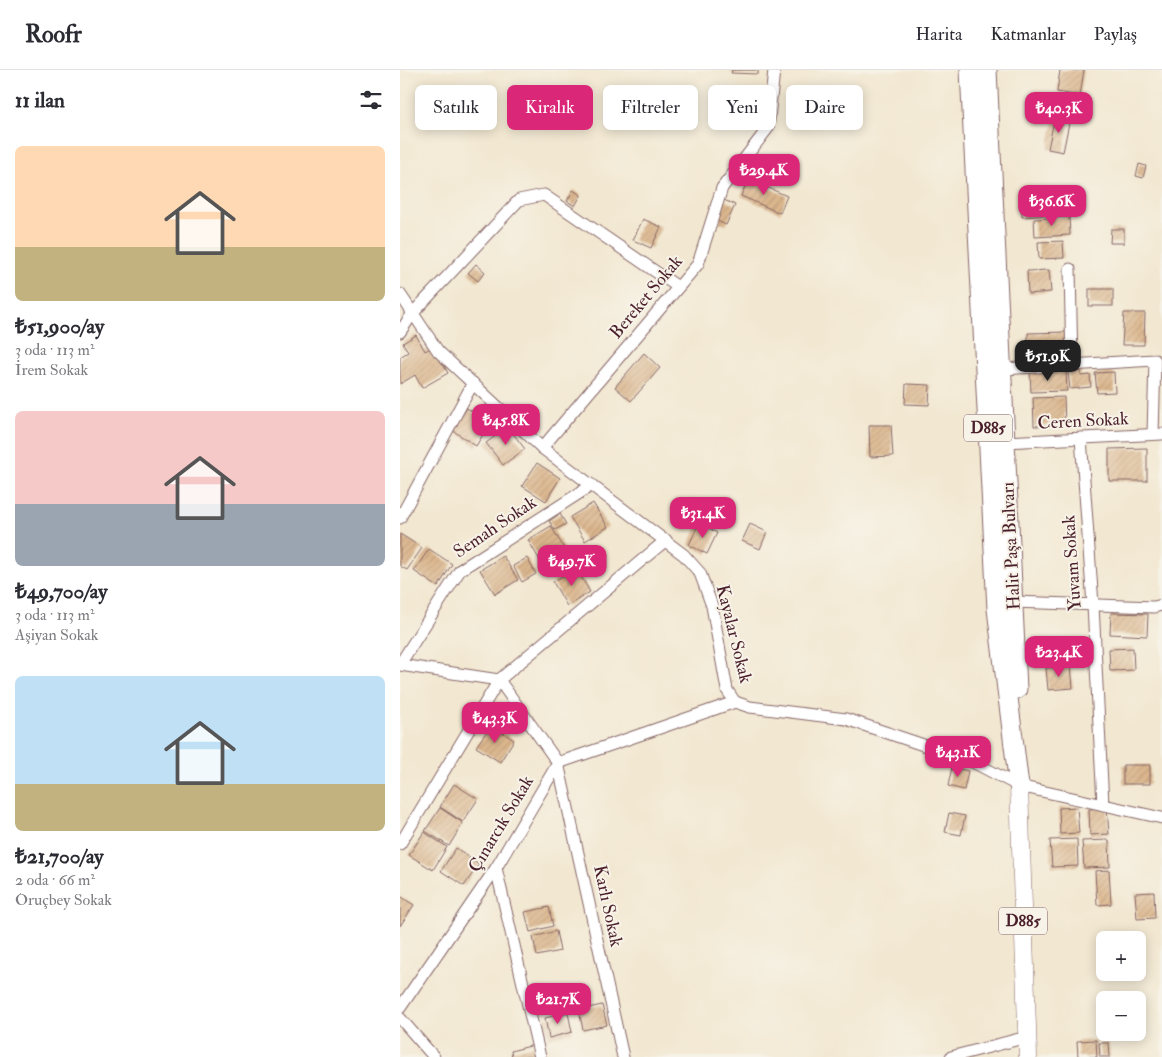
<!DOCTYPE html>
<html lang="tr">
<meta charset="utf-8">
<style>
body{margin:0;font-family:"IM FELL Double Pica",serif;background:#f7f7f7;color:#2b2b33;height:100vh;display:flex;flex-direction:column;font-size:19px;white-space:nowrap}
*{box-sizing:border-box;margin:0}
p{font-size:16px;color:#7c7c81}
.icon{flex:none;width:28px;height:28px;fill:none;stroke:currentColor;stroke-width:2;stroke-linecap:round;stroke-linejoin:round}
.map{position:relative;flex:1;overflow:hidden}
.details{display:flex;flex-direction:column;background:#fff;width:400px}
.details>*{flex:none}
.banner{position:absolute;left:15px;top:15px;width:475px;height:45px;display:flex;gap:10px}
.tools{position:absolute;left:696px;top:861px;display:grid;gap:10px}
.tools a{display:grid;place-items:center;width:50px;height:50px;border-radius:8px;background:#fff;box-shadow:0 2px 12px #0003;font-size:25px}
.price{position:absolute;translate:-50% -42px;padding:0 11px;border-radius:10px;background:#db2777;color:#fff;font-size:16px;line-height:32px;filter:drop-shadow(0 1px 2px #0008)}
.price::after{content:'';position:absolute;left:50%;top:30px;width:15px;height:11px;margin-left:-8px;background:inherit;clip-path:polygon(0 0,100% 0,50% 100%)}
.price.on{background:#222;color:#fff}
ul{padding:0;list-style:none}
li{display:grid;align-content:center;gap:10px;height:265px;padding:0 15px}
li span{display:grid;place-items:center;height:155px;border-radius:8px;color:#555}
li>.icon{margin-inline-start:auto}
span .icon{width:90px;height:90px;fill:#fffc;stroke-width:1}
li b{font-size:21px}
h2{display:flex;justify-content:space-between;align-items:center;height:60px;padding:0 15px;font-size:21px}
.tag{padding:0 18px;border-radius:8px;background:#fff;box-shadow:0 2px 12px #0003;font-size:18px;line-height:45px}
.tag.on{background:#db2777;color:#fff}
header{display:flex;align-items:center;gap:30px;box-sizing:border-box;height:70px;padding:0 25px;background:#fff;border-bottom:1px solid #e1e1e2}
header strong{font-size:24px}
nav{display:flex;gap:28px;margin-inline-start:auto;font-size:18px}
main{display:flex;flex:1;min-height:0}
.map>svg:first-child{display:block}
</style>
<header>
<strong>Roofr</strong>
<nav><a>Harita</a><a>Katmanlar</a><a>Paylaş</a></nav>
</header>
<main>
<section class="details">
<h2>11 ilan<svg class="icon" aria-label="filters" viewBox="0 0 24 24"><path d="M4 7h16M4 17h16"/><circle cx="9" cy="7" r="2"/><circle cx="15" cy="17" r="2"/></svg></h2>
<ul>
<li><span style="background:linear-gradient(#ffd9b3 65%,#c2b280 0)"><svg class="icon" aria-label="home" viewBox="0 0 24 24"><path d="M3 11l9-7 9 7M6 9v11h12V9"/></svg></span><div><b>₺51,900/ay</b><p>3 oda · 113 m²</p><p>İrem Sokak</p></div></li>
<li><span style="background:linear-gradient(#f6c9c9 60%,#9aa5b1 0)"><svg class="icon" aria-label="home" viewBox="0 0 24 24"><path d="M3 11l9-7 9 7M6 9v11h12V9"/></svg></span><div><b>₺49,700/ay</b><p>3 oda · 113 m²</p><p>Aşiyan Sokak</p></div></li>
<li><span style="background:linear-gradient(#bfe0f5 70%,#c2b280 0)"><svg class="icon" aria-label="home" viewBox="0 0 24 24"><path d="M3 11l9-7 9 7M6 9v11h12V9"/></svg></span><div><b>₺21,700/ay</b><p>2 oda · 66 m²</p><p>Oruçbey Sokak</p></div></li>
</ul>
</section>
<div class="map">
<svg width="762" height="987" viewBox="0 0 762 987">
<defs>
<pattern id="building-hatch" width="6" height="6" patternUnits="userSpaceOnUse" patternTransform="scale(1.25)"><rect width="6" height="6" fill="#dcb78e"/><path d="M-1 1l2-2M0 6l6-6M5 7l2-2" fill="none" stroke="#be9d7b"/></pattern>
</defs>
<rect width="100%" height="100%" fill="#f7f3e8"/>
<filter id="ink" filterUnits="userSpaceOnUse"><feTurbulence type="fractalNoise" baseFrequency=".02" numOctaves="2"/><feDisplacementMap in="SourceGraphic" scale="10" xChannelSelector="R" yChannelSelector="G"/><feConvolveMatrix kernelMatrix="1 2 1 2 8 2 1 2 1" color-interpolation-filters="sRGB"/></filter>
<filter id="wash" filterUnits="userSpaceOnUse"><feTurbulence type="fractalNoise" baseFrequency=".0096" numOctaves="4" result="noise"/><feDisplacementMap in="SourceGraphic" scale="20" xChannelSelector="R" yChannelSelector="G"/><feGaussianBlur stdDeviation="1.12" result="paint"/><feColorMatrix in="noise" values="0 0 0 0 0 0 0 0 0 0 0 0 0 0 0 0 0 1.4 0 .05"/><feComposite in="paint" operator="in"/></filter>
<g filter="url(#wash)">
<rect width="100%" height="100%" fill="#f2e7d0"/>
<g id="blocks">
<g fill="url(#building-hatch)">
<path d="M332,0H358V4L331,3Z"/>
<path d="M660,0H684L680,26L657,22Z"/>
<path d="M655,45L670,48L663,82L648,79Z"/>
<path d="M739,94L746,96L743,108L736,106Z"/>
<path d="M348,109L387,126L380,143L341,126Z"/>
<path d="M173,120L181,125L175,136L167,131Z"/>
<path d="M653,128L654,145L622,147L621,130Z"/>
<path d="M324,130L335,135L326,155L315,150Z"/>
<path d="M669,147L670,165L635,167L634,149Z"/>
<path d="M243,149L261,157L251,178L233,170Z"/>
<path d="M711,159H724V173H710Z"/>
<path d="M663,171L664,188L639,189L638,172Z"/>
<path d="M76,194L85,202L78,211L68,203Z"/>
<path d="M649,200L651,222L628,224L627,201Z"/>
<rect x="689" y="219" width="24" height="17"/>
<path d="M724,243H745L744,275H722Z"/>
<path d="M667,262L668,282L628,283V263Z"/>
<path d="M16,265L25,281L33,277L48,303L22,318L15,305L0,314V287L8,282L3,273Z"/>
<path d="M244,283L260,298L231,331L215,317Z"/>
<path d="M666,301L667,321L631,322L630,302Z"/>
<path d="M681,301V306L690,305L691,317L670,319L668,302Z"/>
<path d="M714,302L715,322L697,323L695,303Z"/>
<path d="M506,314L530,315L529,335L505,334Z"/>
<path d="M664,327L665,355L634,356L633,328Z"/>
<path d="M67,338L90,353L76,376L52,360Z"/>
<path d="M469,355H491L493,386L470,387Z"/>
<path d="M108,357L125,379L103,395L86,373Z"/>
<path d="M747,378V411H709V379Z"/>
<path d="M137,393L160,408L146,431L122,416Z"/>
<path d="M193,433L208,457L185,471L170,447Z"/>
<path d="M160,444L166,454L155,460L149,451Z"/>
<path d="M299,453L317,463L307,484L289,475Z"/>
<path d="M350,454L367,462L360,479L342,471Z"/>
<path d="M151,456L165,480L142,494L128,470Z"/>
<path d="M0,464L22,478L7,500L0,496Z"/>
<path d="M29,479L52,494L38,517L14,501Z"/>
<path d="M103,486L118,510L95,524L80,500Z"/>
<path d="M127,488L136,504L122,512L113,496Z"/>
<path d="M176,498L190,522L167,536L153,512Z"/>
<path d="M711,543L748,544L747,566L710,564Z"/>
<path d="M733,578L734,600L710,601L709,579Z"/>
<path d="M671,596L673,618L648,620L646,598Z"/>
<path d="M91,655L114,670L100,692L76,677Z"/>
<rect x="723" y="695" width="27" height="19"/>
<path d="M552,697L568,701L564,720L548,716Z"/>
<path d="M54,714L78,729L63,752L40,737Z"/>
<path d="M677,737L679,763L660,764L659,738Z"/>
<path d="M40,738L63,753L49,776L25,761Z"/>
<path d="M707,738L709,764L690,765L689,739Z"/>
<path d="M549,743L565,746L561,765L545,762Z"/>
<path d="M24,762L47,777L33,800L9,785Z"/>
<path d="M677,769L678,796L652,797L650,770Z"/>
<path d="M709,770L710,797L684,798L682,771Z"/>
<path d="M56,778L79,794L64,816L41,801Z"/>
<path d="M709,800L711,834L697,835L695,801Z"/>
<path d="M754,822L755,848L737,849L735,823Z"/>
<path d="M0,826L14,835L0,856Z"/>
<path d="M149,837L153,856L130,862L125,842Z"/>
<path d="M156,861L160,881L137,886L133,867Z"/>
<path d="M202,935L207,955L183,960L179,940Z"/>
<path d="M168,943L172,962L149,968L145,948Z"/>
<path d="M696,970L697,987H678L677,971Z"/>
<path d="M699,973H709L710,987H700Z"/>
<path d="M134,975L136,987H112L111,981Z"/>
</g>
</g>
</g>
<g filter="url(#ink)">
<use href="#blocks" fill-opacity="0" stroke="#856565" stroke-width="1"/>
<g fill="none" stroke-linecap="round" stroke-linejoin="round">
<g stroke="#856565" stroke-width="13">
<g id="minor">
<path d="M670,199L672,295"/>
<path d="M0,224L38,281L142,378L284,485L300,503L312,536L327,620L335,632"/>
<path d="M0,262L13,243L119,130L144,125L278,217"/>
<path d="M602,299L755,290L753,364"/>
<path d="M681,368L693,535L703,735"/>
<path d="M606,372L762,364"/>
<path d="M142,378L298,194L322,118L368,58L374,0"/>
<path d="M0,448L73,313"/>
<path d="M614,532L754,537L762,535"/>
<path d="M0,594L60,500L192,415"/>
<path d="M0,595L99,610L158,693L223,987"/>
<path d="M335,632L350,637L446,649L571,691L619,716L762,748"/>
<path d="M0,774L99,610L266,470"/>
<path d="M96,798L140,987"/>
<path d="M0,938L96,798L158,693L335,632"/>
<path d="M0,948L34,987"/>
<path d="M551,987L627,967"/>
</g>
</g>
<g stroke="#856565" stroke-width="19">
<path id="primary" d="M619,716L628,987"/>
</g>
<g stroke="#856565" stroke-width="21">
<g id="trunk">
<path d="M570,0L597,539L619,716"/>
<path d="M587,0L617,619"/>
</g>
</g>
<use href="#minor" stroke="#fff" stroke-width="11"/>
<use href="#primary" stroke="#fff" stroke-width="18"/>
<use href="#trunk" stroke="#fff" stroke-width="19"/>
</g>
</g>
<g text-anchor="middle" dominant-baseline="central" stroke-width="4" stroke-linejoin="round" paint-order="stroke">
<g fill="#f7f3e8" stroke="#7e5f64" stroke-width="1">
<rect x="564" y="344.5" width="48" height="27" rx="4"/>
<rect x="599" y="837.5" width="48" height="27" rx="4"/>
</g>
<g font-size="16" font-weight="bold" fill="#4a1f2b">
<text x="588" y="358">D885</text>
<text x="623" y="851">D885</text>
</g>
<g font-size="18" fill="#4a1f2b" stroke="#f7f3e8">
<text transform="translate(246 227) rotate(-50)">Bereket Sokak</text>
<text transform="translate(683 351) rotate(-3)">Ceren Sokak</text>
<text transform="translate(95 457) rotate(-34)">Semah Sokak</text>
<text transform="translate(611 476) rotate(-93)">Halit Paşa Bulvarı</text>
<text transform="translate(672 493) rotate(-94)">Yuvam Sokak</text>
<text transform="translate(334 564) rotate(76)">Kayalar Sokak</text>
<text transform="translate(101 754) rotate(-59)">Çınarcık Sokak</text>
<text transform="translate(208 836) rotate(78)">Karlı Sokak</text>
</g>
</g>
</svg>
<div class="tools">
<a>+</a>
<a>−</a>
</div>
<b class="price" style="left:659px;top:64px">₺40.3K</b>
<b class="price" style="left:364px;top:126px">₺29.4K</b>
<b class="price" style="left:652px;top:157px">₺36.6K</b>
<b class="price on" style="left:648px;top:312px">₺51.9K</b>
<b class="price" style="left:106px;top:376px">₺45.8K</b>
<b class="price" style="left:303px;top:469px">₺31.4K</b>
<b class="price" style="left:172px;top:517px">₺49.7K</b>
<b class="price" style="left:659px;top:608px">₺23.4K</b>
<b class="price" style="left:95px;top:674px">₺43.3K</b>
<b class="price" style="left:558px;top:708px">₺43.1K</b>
<b class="price" style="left:158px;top:955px">₺21.7K</b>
<div class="banner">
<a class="tag">Satılık</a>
<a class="tag on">Kiralık</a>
<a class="tag">Filtreler</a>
<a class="tag">Yeni</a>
<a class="tag">Daire</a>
</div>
</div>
</main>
